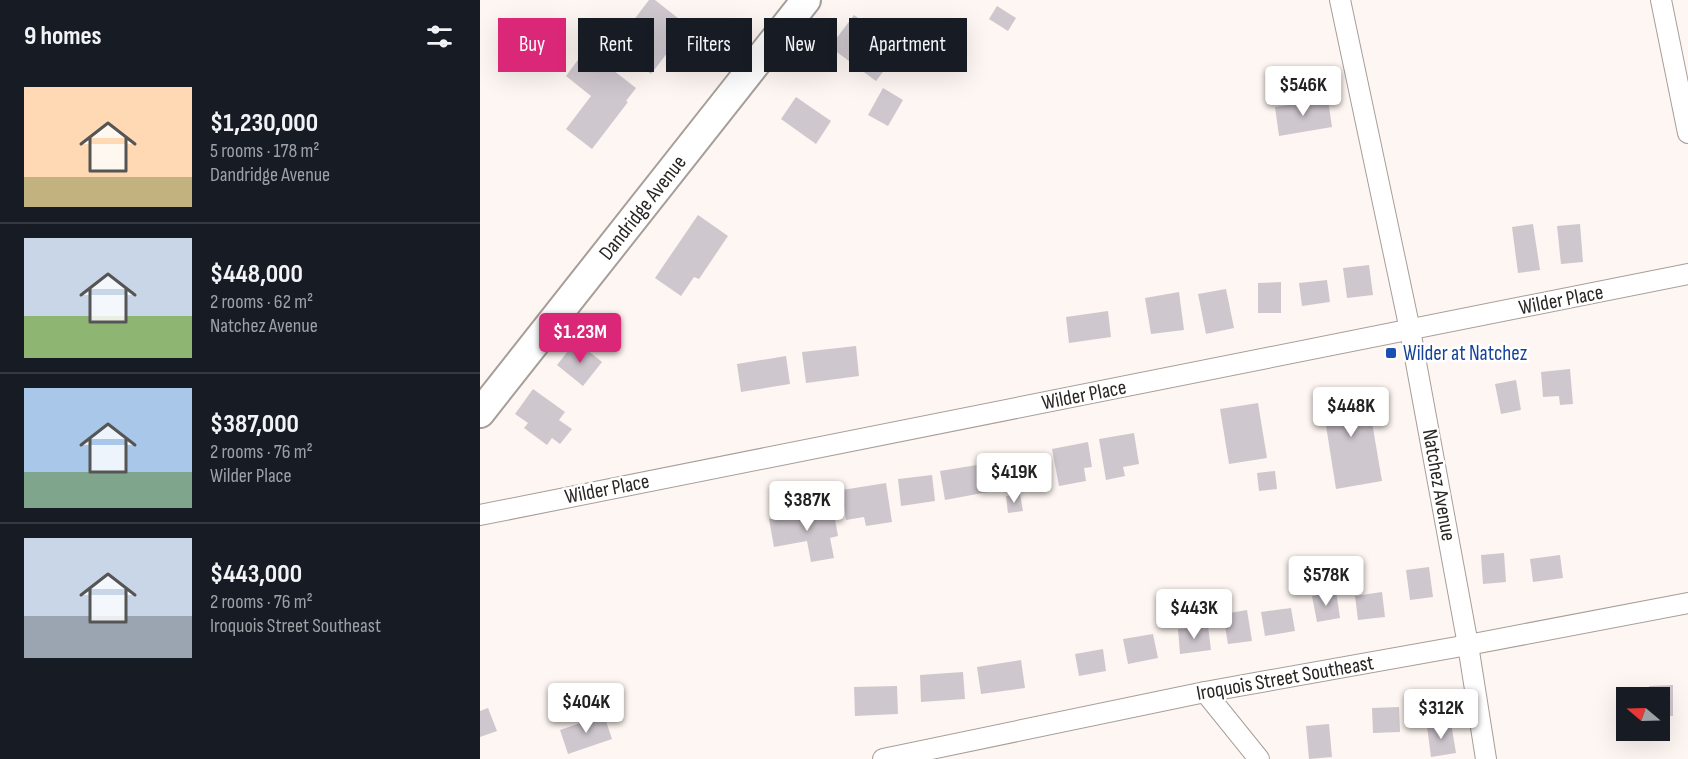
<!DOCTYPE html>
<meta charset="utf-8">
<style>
body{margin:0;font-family:"Sofia Sans Condensed",sans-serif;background:#242831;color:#f1f3f6;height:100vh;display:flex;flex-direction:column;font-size:22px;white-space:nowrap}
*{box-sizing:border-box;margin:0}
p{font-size:20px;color:#9ea1a6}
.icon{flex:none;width:33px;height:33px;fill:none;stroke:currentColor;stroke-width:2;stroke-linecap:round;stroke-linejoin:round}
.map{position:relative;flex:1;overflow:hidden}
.drawer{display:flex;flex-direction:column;background:#171b24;width:480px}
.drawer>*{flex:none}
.guide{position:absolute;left:18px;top:18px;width:570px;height:54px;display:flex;gap:12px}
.needle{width:39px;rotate:289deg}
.buttons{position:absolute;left:1136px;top:687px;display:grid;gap:12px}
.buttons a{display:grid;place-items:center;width:54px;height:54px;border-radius:0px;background:#171b24;box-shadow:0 6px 24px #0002;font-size:30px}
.price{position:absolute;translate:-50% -51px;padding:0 14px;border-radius:6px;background:#fff;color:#222;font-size:20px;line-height:39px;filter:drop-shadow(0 2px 3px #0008)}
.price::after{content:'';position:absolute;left:50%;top:36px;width:18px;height:14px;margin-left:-9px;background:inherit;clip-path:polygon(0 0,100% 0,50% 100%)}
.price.active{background:#db2777;color:#fff}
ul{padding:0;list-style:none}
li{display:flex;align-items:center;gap:18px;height:150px;padding:0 24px}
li+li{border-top:2px solid #363941}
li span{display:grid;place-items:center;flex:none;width:168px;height:120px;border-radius:0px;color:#555}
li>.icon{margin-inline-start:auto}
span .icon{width:72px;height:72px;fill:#fffc;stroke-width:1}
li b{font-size:26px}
h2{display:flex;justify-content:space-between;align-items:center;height:72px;padding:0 24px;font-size:26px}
.chip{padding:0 21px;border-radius:0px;background:#171b24;box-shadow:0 6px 24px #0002;font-size:21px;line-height:54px}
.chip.active{background:#db2777;color:#fff}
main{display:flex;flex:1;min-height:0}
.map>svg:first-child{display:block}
</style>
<main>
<section class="drawer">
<h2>9 homes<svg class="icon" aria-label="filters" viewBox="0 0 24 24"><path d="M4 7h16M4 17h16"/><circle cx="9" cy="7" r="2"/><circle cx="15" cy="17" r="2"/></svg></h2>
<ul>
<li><span style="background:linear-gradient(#ffd9b3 75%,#c2b280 0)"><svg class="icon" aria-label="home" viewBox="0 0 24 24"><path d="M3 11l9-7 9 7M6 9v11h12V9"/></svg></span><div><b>$1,230,000</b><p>5 rooms · 178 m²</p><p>Dandridge Avenue</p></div></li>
<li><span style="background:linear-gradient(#c9d6e8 65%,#8fb573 0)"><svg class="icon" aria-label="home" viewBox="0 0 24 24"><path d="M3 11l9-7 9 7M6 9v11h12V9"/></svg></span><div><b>$448,000</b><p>2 rooms · 62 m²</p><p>Natchez Avenue</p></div></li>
<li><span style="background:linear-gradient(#a9c7e8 70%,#7fa58c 0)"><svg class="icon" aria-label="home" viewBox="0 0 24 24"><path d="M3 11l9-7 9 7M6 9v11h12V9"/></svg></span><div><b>$387,000</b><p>2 rooms · 76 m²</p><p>Wilder Place</p></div></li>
<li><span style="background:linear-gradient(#c9d6e8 65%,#9aa5b1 0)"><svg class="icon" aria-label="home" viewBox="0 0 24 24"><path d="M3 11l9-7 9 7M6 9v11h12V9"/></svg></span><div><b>$443,000</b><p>2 rooms · 76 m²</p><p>Iroquois Street Southeast</p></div></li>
</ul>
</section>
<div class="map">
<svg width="1208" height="759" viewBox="0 0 1208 759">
<rect width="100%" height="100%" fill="#fef6f2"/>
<g fill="#cfc7ce">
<path d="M169,0H175L208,26L171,74L143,52L162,28L153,21Z"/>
<path d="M517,6L536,18L528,31L509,19Z"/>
<path d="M374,15L413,43L408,49L416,55L396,81L350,47Z"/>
<path d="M106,49L156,88L146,101L148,102L112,149L86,129L111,96L86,76Z"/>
<path d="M403,88L423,100L408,126L388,115Z"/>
<path d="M316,97L351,121L336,144L301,119Z"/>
<path d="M848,99L852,127L799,136L795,107Z"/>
<path d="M218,215L248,236L219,279L214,277L201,296L175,278Z"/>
<path d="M1053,224L1060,270L1038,273L1032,227Z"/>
<path d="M1100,224L1103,262L1081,264L1077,226Z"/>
<path d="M889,265L893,295L867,298L863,268Z"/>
<path d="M847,280L850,302L822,306L819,283Z"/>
<path d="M801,282V313H778V283Z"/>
<path d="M746,289L754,328L726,334L718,294Z"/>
<path d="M699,292L704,330L671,334L665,298Z"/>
<path d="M628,311L631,337L589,343L586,317Z"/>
<path d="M96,341L122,362L103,386L77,365Z"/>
<path d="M376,346L379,376L326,383L322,352Z"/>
<path d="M306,356L310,384L261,392L257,364Z"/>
<path d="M1090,369L1093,404L1080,405L1079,396L1063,397L1061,372Z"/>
<path d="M1036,380L1041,410L1021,414L1015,384Z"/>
<path d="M886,387L902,481L856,489L841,394Z"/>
<path d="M53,389L85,412L79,420L92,429L80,444L72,438L67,445L44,428L48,423L35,414Z"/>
<path d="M778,403L787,458L749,464L740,409Z"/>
<path d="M654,433L659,464L643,467L645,476L626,480L619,439Z"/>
<path d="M608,442L612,467L604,468L606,481L579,486L572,449Z"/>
<path d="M561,453L565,482L532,487L527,458Z"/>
<path d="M503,464L508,492L465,500L460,471Z"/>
<path d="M795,471L797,489L779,491L777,473Z"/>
<path d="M452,475L455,501L421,506L418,479Z"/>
<path d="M406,483L412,522L386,526L384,517L366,520L362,490Z"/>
<path d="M540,494L543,511L528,513L526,496Z"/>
<path d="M353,508L358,536L350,538L354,558L331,562L327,541L294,547L289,519Z"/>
<path d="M1024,553L1026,582L1003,584L1001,555Z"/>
<path d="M1080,555L1083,578L1053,582L1050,559Z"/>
<path d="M949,567L953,597L930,600L926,570Z"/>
<path d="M856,591L860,618L837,622L832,596Z"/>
<path d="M902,592L905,617L878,620L875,596Z"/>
<path d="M811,608L815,631L785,636L781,612Z"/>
<path d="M767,610L772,641L748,644L743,614Z"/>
<path d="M728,626L731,650L700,654L698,629Z"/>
<path d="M673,634L678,658L648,664L643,639Z"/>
<path d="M623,649L626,671L599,676L595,654Z"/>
<path d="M541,660L545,688L501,694L497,667Z"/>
<path d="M483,672L485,699L441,702L440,675Z"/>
<path d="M1193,685V716H1179V698H1169V686Z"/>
<path d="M417,686L418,714L375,716L374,687Z"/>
<path d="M919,707L920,732L893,733L892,708Z"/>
<path d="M8,708L17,731L0,737V711Z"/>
<path d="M124,715L132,739L88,754L80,730Z"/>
<path d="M971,723L976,753L951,757L947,726Z"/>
<path d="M849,724L852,757L829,759L826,726Z"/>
</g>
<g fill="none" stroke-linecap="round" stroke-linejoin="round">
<g stroke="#a79e99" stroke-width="22">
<g id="street">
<path d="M860,0L930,330L988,645L1006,759"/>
<path d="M1181,0L1208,133"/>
<path d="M0,515L1208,274"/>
<path d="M725,692L779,759"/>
<path d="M403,759L725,692L988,645L1208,603"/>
</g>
</g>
<g stroke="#a79e99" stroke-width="32">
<g id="secondary">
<path id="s1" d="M0,413L326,0"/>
</g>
</g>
<use href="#street" stroke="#fff" stroke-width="20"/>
<use href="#secondary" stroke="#fff" stroke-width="28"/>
</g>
<rect fill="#1a4fb4" stroke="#fff" stroke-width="2" x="905" y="347" width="12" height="12" rx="3"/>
<g text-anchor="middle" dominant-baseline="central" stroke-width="5" stroke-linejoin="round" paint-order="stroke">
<g font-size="21" fill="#292523" stroke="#fff">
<text stroke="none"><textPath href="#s1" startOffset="262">Dandridge Avenue</textPath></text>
<text transform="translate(1081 300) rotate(-11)">Wilder Place</text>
<text transform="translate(604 395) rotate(-11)">Wilder Place</text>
<text transform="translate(959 485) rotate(80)">Natchez Avenue</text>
<text transform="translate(127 489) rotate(-11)">Wilder Place</text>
<text transform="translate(805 678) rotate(-10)">Iroquois Street Southeast</text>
</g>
<g font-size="21" fill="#164399" stroke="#fff" text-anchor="start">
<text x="923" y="353">Wilder at Natchez</text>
</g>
</g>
</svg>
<div class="buttons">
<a><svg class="needle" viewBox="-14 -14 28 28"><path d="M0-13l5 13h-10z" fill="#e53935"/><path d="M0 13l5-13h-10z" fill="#9ea1a6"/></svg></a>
</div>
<b class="price" style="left:823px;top:117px">$546K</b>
<b class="price active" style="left:100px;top:364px">$1.23M</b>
<b class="price" style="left:871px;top:438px">$448K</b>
<b class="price" style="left:534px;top:504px">$419K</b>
<b class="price" style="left:327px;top:532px">$387K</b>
<b class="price" style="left:846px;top:607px">$578K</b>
<b class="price" style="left:714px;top:640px">$443K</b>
<b class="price" style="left:106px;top:734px">$404K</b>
<b class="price" style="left:961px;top:740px">$312K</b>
<div class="guide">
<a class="chip active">Buy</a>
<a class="chip">Rent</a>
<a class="chip">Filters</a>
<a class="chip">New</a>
<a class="chip">Apartment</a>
</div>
</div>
</main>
